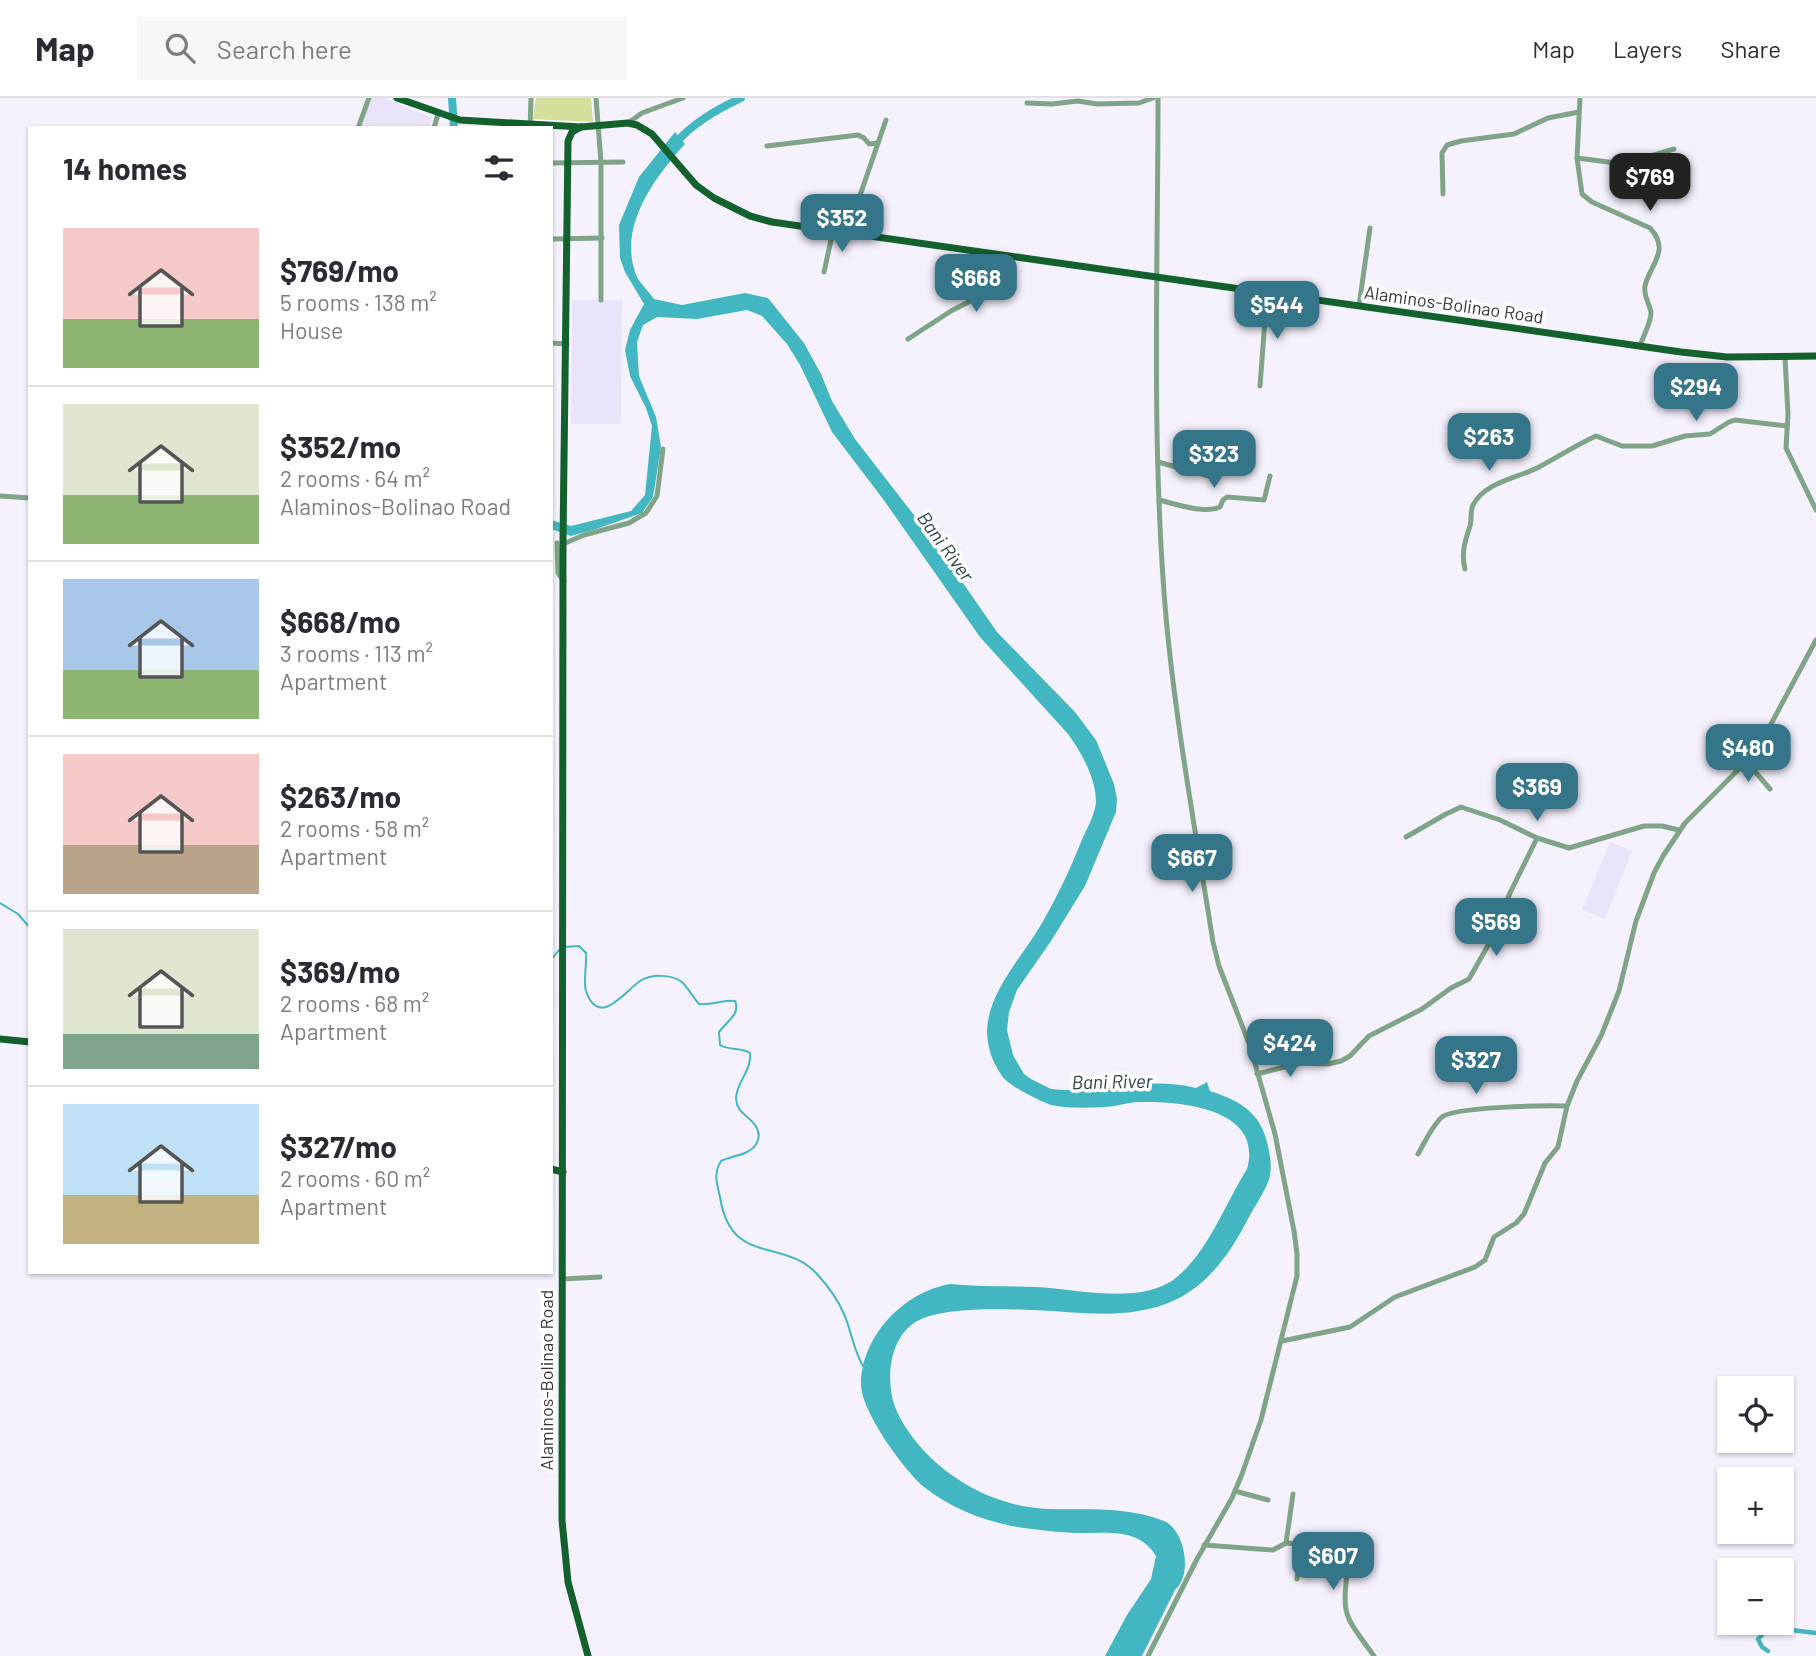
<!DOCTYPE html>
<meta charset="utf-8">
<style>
body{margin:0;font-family:Barlow,sans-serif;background:#f7f7f7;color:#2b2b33;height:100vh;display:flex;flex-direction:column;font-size:26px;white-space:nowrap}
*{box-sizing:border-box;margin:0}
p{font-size:23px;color:#7c7c81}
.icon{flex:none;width:38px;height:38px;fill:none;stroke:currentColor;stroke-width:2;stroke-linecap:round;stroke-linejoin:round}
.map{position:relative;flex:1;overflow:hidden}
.sheet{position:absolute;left:28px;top:28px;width:525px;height:1148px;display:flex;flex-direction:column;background:#fff;border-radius:0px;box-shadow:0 2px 5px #0004}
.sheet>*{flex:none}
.fabs{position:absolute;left:1717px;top:1278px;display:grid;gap:14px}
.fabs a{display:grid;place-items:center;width:77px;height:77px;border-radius:0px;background:#fff;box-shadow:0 2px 5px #0004;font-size:35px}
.price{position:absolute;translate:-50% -60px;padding:0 16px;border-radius:14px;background:#357589;color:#fff;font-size:23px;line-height:46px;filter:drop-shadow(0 2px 4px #0008)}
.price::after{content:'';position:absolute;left:50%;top:42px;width:21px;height:16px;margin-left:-10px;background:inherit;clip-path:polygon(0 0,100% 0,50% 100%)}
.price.current{background:#222;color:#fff}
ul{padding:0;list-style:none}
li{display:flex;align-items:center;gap:21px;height:175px;padding:0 35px}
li+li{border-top:2px solid #e1e1e2}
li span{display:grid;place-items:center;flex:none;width:196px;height:140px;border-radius:0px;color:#555}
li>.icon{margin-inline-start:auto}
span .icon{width:84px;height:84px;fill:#fffc;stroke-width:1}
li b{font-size:30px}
h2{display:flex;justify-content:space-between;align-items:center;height:84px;padding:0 35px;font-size:30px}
header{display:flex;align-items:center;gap:42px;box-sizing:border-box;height:98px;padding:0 35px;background:#fff;border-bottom:2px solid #e1e1e2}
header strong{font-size:33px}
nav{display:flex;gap:38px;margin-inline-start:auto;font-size:24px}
.search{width:490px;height:63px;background:#f7f7f7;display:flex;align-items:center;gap:18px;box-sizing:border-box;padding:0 24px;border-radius:0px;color:#7c7c81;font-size:26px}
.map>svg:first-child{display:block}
</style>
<header>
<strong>Map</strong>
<div class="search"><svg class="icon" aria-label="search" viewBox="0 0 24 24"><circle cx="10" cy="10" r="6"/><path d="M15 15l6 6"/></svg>Search here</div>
<nav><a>Map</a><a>Layers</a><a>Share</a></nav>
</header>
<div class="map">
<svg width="1816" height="1558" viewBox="0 0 1816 1558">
<rect width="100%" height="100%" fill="#f5f2fe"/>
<g fill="#eae3fa">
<path d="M370,0H385L432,20L429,30H359Z"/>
<path d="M572,202H622L621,326H571Z"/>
<path d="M1610,744L1632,753L1605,821L1582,812Z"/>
</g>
<path fill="#d4df9c" d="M536,0H591L593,24L533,21Z"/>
<path fill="#42b7c2" d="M675,34L685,46C655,79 616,130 637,179C641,186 649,194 654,201L682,207L745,195L768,200L804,245L821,276L832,303L855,341L931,439L997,534L1075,614L1096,642L1114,686L1117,701L1116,714L1085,788L1051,843L1017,892L1009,914L1007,932L1013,957L1024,976L1031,981L1051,991L1063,992C1108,992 1151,979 1196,990L1207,984L1210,993C1244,1004 1263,1017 1269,1053C1271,1063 1272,1074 1268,1084C1263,1097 1254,1109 1248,1121C1231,1154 1209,1186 1175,1202C1130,1223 1081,1214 1034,1212C1005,1211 938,1208 914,1225C893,1240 888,1268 891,1292C893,1315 911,1339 927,1356C960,1389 1002,1409 1049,1411C1088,1412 1127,1408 1164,1423C1185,1432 1193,1477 1175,1492L1142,1558H1105L1127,1517L1151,1481L1156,1458C1138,1428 1104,1436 1074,1435C1061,1434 1046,1433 1032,1431C994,1427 954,1413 924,1389C903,1371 861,1313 861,1286C862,1237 904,1194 950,1186C978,1189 1007,1188 1036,1189C1077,1191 1142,1208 1177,1179C1209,1152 1225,1106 1247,1071C1264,1011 1182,1003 1141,1004C1132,1004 1124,1006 1115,1008C1096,1010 1070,1011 1051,1007C1039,1003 1009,988 1002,978C961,918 1015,872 1042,825C1057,799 1070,772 1081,744C1086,732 1095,717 1096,704C1096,680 1081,654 1068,636L980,539L883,401L832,334L800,267L787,246L762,218L747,212L697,221L657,219L643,227L637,244L639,278L656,319L661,349L653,399L642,415L596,431L571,438L551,431V422L571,428L631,413L645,397L652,328L646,310L630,278L625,252L630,232L644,206L625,174L620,160L619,127L639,79Z"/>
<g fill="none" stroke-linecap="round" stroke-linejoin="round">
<g stroke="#42b7c2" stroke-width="2">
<path d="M0,805L18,816L30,830"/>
<path d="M564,849L579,848L586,855C587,866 583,884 586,893C599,931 625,893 640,883C652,876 671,876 682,884C688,890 693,899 699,906C712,908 722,901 735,903C741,916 726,924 719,934L720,947C730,953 741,949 750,955C752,973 736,984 736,1001C737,1015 748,1017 755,1027C763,1038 757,1049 747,1054C739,1058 729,1059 721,1063C713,1076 717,1085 720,1099C731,1169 783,1139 817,1176C827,1187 838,1202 844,1216C852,1234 854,1256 865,1271"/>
<path d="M551,862L559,852"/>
</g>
<path stroke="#42b7c2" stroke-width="4.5" d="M1768,1553L1762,1549L1758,1541L1765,1534L1768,1526L1783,1531L1816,1535"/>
<g stroke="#42b7c2" stroke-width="8">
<path d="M452,0L454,30"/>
<path d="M673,48C691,26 716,12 741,0"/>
</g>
<g stroke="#80a487" stroke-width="5">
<path d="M596,0L601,64V202"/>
<path d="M1580,0L1577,60L1582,96L1592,104L1650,130C1671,153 1650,166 1645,188C1643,198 1650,206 1651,215C1651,225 1643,238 1640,248"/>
<path d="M1027,5L1052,6L1078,3L1097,6L1139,5L1153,0"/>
<path d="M628,25L642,15L683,0"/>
<path d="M358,30L369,0"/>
<path d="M434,30L438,16"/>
<path d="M530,30L531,0"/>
<path d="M767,48L858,37L864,40L869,46L878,45"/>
<path d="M1577,60L1624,66L1674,51"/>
<path d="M551,65L623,64"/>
<path d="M1443,96L1442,55L1447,47L1461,43L1514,36L1548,20L1579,14"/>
<path d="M847,135L886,22"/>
<path d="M551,141L602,140"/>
<path d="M824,174L833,133"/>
<path d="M1359,208L1370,130"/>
<path d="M908,241L951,213L980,198L987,154"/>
<path d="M551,245L567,246"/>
<path d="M1785,260L1788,316L1786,350L1816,412"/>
<path d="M1260,288L1267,195"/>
<path d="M1158,364L1213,379"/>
<path d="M0,398L30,400"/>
<path d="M1159,402C1176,406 1203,416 1220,409L1223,402L1227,399L1264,402L1270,378"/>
<path d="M557,445L558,475L564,483"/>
<path d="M563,446L584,437L629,425L646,415L657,398L663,351"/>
<path d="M1465,471C1461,455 1465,443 1470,428C1472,421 1470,413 1473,407C1485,384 1518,380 1539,369C1558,359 1576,347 1596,338L1622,348H1652L1685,338L1710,336L1729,324L1735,322L1787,328"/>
<path d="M1746,663L1770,691"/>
<path d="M1406,739L1446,716L1461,709L1500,722L1537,740L1569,750L1644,728H1662L1679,732"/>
<path d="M1257,976L1300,965L1328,966L1341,963L1350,958L1369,938L1422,911L1451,890L1469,881L1495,835L1510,795L1537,740"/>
<path d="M1418,1056C1425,1044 1432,1028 1442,1019C1454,1009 1547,1007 1567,1008"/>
<path d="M562,1181L600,1179"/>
<path d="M1282,1243L1350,1229L1395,1199L1475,1169L1485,1162L1494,1139L1516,1125L1524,1116L1545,1065L1558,1049L1567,1008L1577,983L1601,938L1619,893L1636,823L1654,775L1663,758L1685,725L1756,654L1816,542"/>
<path d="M1235,1393L1268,1402"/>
<path d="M1286,1445L1346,1450C1352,1472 1339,1499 1349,1521C1353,1531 1368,1549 1374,1558"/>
<path d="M1297,1445L1300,1459L1297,1481"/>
<path d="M1204,1447L1273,1452L1286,1445L1293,1396"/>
<path d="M1148,1558L1197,1461L1232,1400L1242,1376L1261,1322L1297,1178V1156L1294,1133L1275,1036L1250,948L1219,868L1213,844C1196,736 1176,627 1166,519C1151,346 1158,173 1158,0"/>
</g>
<g stroke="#13612d" stroke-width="7">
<path d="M397,0L460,22L581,29L628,25L637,27L652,36L696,87L714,100L750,118L772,124L1681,254L1727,259L1816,258"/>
<path d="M581,29L572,34L568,43L563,442L562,1422L568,1484L588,1558"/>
<path d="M0,941L30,944"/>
<path d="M551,1071L563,1074"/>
</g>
</g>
<g text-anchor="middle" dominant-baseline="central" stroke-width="7" stroke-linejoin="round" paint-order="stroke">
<g font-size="18" fill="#35343a" stroke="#fff">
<text transform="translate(1454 206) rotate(8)">Alaminos-Bolinao Road</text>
<text transform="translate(546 1282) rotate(-90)">Alaminos-Bolinao Road</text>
</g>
<g font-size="19" font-style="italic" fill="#294345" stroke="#fff">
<text transform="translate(946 448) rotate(54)">Bani River</text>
<text transform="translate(1112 983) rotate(-1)">Bani River</text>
</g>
</g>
</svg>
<div class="fabs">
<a><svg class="icon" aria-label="locate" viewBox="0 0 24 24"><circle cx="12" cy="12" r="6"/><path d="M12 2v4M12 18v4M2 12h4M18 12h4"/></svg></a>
<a>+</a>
<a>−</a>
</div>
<b class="price current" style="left:1650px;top:115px">$769</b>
<b class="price" style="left:842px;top:156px">$352</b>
<b class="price" style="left:976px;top:216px">$668</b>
<b class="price" style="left:1277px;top:243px">$544</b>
<b class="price" style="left:1696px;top:325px">$294</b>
<b class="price" style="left:1489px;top:375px">$263</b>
<b class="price" style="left:1214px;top:392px">$323</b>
<b class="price" style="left:1748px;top:686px">$480</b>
<b class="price" style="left:1537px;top:725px">$369</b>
<b class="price" style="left:1192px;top:796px">$667</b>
<b class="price" style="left:1496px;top:860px">$569</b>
<b class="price" style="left:1290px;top:981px">$424</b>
<b class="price" style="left:1476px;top:998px">$327</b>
<b class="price" style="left:1333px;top:1494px">$607</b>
<section class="sheet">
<h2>14 homes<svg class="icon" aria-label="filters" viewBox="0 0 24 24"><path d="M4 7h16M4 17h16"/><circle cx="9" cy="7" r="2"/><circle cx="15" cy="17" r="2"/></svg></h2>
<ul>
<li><span style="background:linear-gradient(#f6c9c9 65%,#8fb573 0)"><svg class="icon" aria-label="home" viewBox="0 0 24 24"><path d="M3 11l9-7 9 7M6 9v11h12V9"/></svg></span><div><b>$769/mo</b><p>5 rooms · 138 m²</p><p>House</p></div></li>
<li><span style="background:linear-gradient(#dfe7d0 65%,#8fb573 0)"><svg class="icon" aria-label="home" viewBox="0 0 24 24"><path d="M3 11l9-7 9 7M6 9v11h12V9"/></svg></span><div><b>$352/mo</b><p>2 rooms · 64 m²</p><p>Alaminos-Bolinao Road</p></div></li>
<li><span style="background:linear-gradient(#a9c7e8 65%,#8fb573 0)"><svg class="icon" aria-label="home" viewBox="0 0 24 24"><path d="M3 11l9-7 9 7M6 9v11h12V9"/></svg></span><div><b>$668/mo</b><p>3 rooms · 113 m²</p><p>Apartment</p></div></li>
<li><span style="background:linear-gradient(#f6c9c9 65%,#b9a48a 0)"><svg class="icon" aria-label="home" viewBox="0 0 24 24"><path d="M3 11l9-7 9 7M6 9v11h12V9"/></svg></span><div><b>$263/mo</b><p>2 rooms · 58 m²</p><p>Apartment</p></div></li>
<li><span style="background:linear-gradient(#dfe7d0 75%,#7fa58c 0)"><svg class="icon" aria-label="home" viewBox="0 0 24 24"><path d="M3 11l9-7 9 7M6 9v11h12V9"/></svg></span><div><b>$369/mo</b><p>2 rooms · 68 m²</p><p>Apartment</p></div></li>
<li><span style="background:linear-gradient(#bfe0f5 65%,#c2b280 0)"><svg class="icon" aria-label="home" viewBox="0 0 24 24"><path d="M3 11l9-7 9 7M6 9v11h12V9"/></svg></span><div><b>$327/mo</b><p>2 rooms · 60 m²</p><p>Apartment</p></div></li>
</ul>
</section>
</div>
